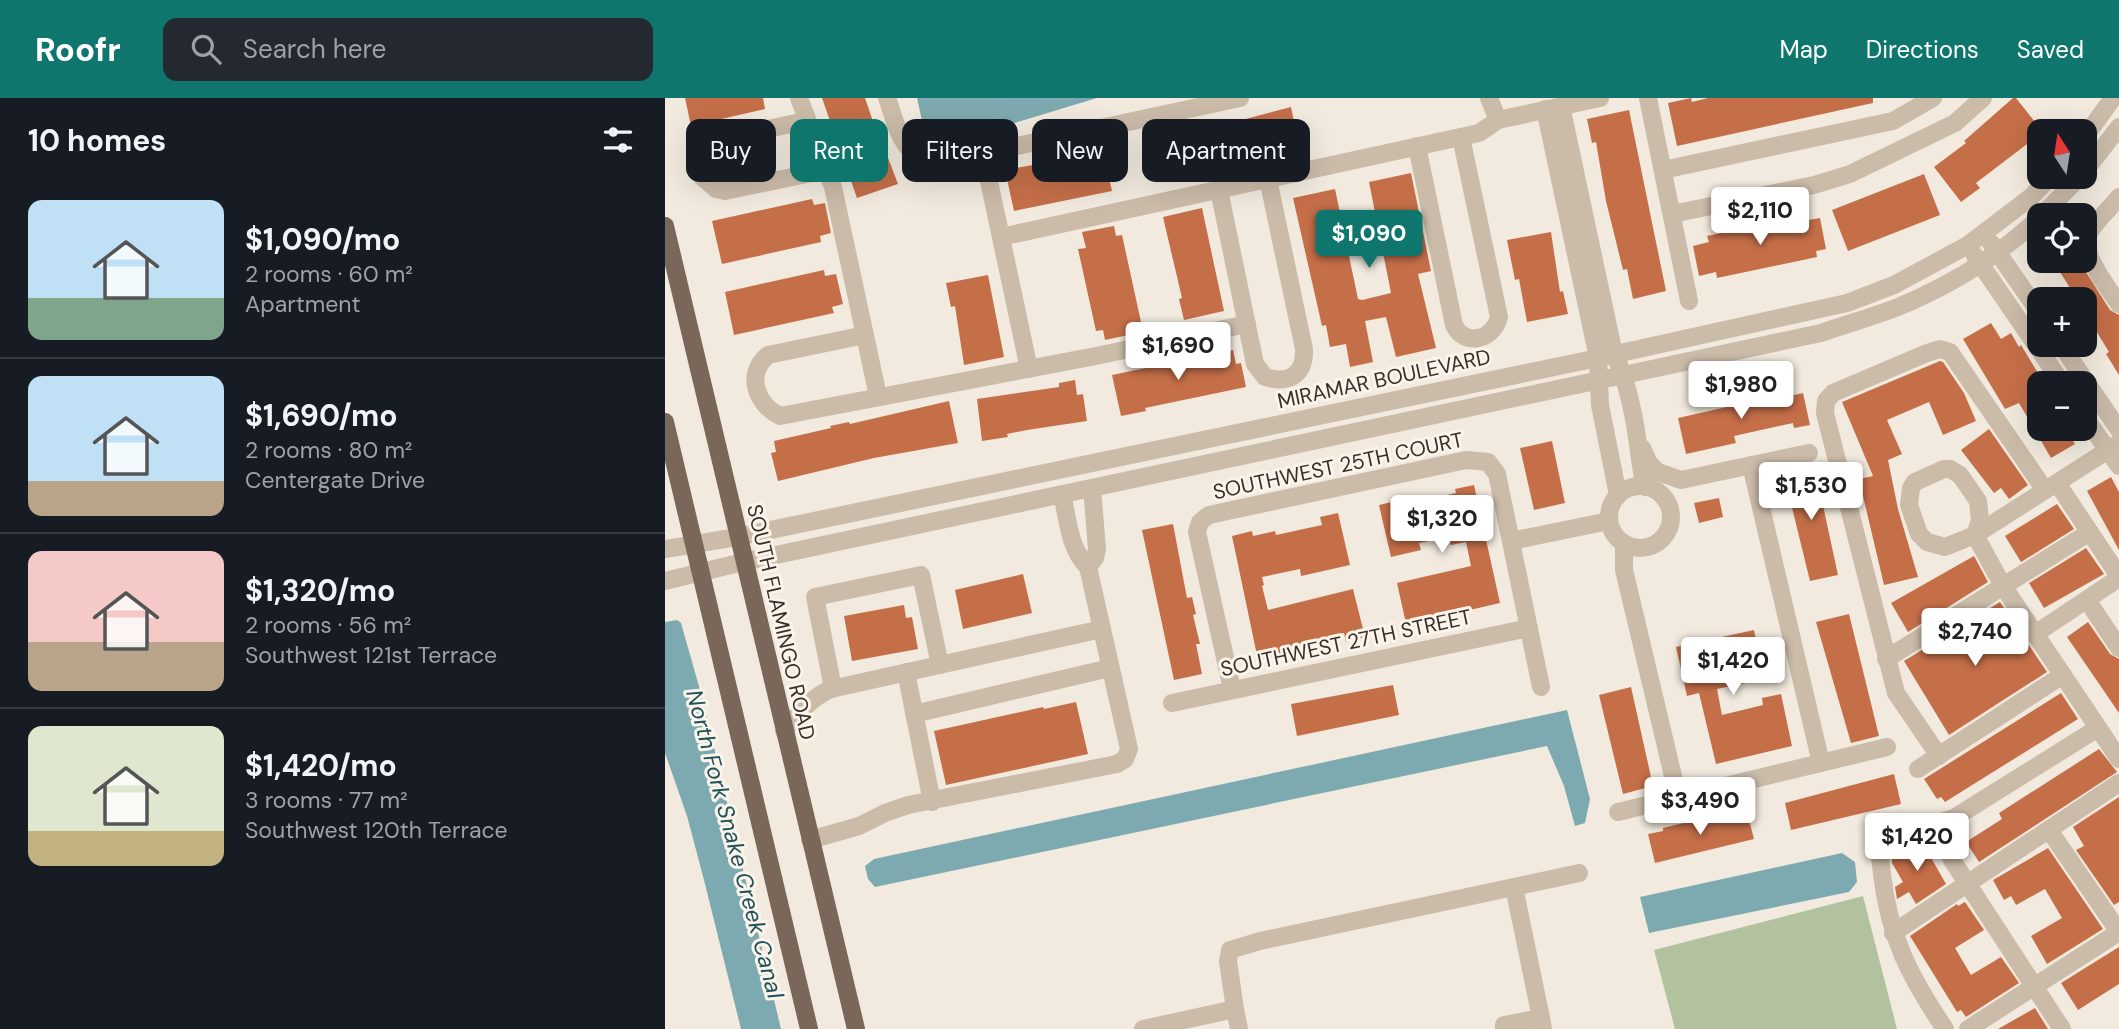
<!DOCTYPE html>
<meta charset="utf-8">
<style>
body{margin:0;font-family:"DM Sans",sans-serif;background:#242831;color:#f1f3f6;height:100vh;display:flex;flex-direction:column;font-size:26px;white-space:nowrap}
*{box-sizing:border-box;margin:0}
p{font-size:23px;color:#9ea1a6}
.icon{flex:none;width:38px;height:38px;fill:none;stroke:currentColor;stroke-width:2;stroke-linecap:round;stroke-linejoin:round}
.map{position:relative;flex:1;overflow:hidden}
.drawer{display:flex;flex-direction:column;background:#171b24;width:665px}
.drawer>*{flex:none}
.guide{position:absolute;left:21px;top:21px;width:665px;height:63px;display:flex;gap:14px}
.needle{width:46px;rotate:348deg}
.buttons{position:absolute;left:1362px;top:21px;display:grid;gap:14px}
.buttons a{display:grid;place-items:center;width:70px;height:70px;border-radius:14px;background:#171b24;box-shadow:0 7px 28px #0002;font-size:35px}
.price{position:absolute;translate:-50% -60px;padding:0 16px;border-radius:7px;background:#fff;color:#222;font-size:23px;line-height:46px;filter:drop-shadow(0 2px 4px #0008)}
.price::after{content:'';position:absolute;left:50%;top:42px;width:21px;height:16px;margin-left:-10px;background:inherit;clip-path:polygon(0 0,100% 0,50% 100%)}
.price.current{background:#0f766e;color:#fff}
ul{padding:0;list-style:none}
li{display:flex;align-items:center;gap:21px;height:175px;padding:0 28px}
li+li{border-top:2px solid #363941}
li span{display:grid;place-items:center;flex:none;width:196px;height:140px;border-radius:14px;color:#555}
li>.icon{margin-inline-start:auto}
span .icon{width:84px;height:84px;fill:#fffc;stroke-width:1}
li b{font-size:30px}
h2{display:flex;justify-content:space-between;align-items:center;height:84px;padding:0 28px;font-size:30px}
.chip{padding:0 24px;border-radius:14px;background:#171b24;box-shadow:0 7px 28px #0002;font-size:24px;line-height:63px}
.chip.current{background:#0f766e;color:#fff}
header{display:flex;align-items:center;gap:42px;box-sizing:border-box;height:98px;padding:0 35px;background:#0f766e;color:#fff}
header strong{font-size:33px}
nav{display:flex;gap:38px;margin-inline-start:auto;font-size:24px}
.search{width:490px;height:63px;background:#242831;display:flex;align-items:center;gap:18px;box-sizing:border-box;padding:0 24px;border-radius:14px;color:#9ea1a6;font-size:26px}
main{display:flex;flex:1;min-height:0}
.map>svg:first-child{display:block}
</style>
<header>
<strong>Roofr</strong>
<div class="search"><svg class="icon" aria-label="search" viewBox="0 0 24 24"><circle cx="10" cy="10" r="6"/><path d="M15 15l6 6"/></svg>Search here</div>
<nav><a>Map</a><a>Directions</a><a>Saved</a></nav>
</header>
<main>
<section class="drawer">
<h2>10 homes<svg class="icon" aria-label="filters" viewBox="0 0 24 24"><path d="M4 7h16M4 17h16"/><circle cx="9" cy="7" r="2"/><circle cx="15" cy="17" r="2"/></svg></h2>
<ul>
<li><span style="background:linear-gradient(#bfe0f5 70%,#7fa58c 0)"><svg class="icon" aria-label="home" viewBox="0 0 24 24"><path d="M3 11l9-7 9 7M6 9v11h12V9"/></svg></span><div><b>$1,090/mo</b><p>2 rooms · 60 m²</p><p>Apartment</p></div></li>
<li><span style="background:linear-gradient(#bfe0f5 75%,#b9a48a 0)"><svg class="icon" aria-label="home" viewBox="0 0 24 24"><path d="M3 11l9-7 9 7M6 9v11h12V9"/></svg></span><div><b>$1,690/mo</b><p>2 rooms · 80 m²</p><p>Centergate Drive</p></div></li>
<li><span style="background:linear-gradient(#f6c9c9 65%,#b9a48a 0)"><svg class="icon" aria-label="home" viewBox="0 0 24 24"><path d="M3 11l9-7 9 7M6 9v11h12V9"/></svg></span><div><b>$1,320/mo</b><p>2 rooms · 56 m²</p><p>Southwest 121st Terrace</p></div></li>
<li><span style="background:linear-gradient(#dfe7d0 75%,#c2b280 0)"><svg class="icon" aria-label="home" viewBox="0 0 24 24"><path d="M3 11l9-7 9 7M6 9v11h12V9"/></svg></span><div><b>$1,420/mo</b><p>3 rooms · 77 m²</p><p>Southwest 120th Terrace</p></div></li>
</ul>
</section>
<div class="map">
<svg width="1454" height="931" viewBox="0 0 1454 931">
<rect width="100%" height="100%" fill="#f2eade"/>
<path fill="#b3c29e" d="M1198,798L1232,931H1010L989,852Z"/>
<g fill="#7daab0">
<path d="M252,0H432L300,40H271L258,27Z"/>
<path d="M12,522L16,525L37,599L116,931H76L39,782L22,718L0,655V524Z"/>
<path d="M902,612L925,701L920,725L910,728L899,688L882,648L210,789L203,781L200,768L209,761Z"/>
<path d="M1177,755L1190,764L1192,784L1184,794L984,835L975,799Z"/>
</g>
<g fill="#c56f49">
<path d="M20,0H98L100,11L26,28Z"/>
<path d="M157,0H200L215,44H217L233,86L192,100Z"/>
<path d="M1026,0L1027,4L1043,0H1208V5L1012,48L1003,5Z"/>
<path d="M1348,0H1351L1377,33H1374V37L1311,85L1315,90L1296,104L1269,69L1301,45L1299,43Z"/>
<path d="M626,9L632,38L627,39L630,51L511,79L510,76L490,81L480,41L505,36V38L535,31V33Z"/>
<path d="M964,12L1001,193L968,201L962,171L958,172L941,103L931,44L927,45L922,21Z"/>
<path d="M442,49L449,78L444,79L447,93L349,113L340,72L396,62Z"/>
<path d="M746,75L766,173L753,176L771,250L731,259L721,219L700,223L708,264L685,269L681,246L665,249L661,227L657,228L628,100L670,91L693,201L697,202L726,195L704,84Z"/>
<path d="M1259,76L1275,117L1183,153L1167,112Z"/>
<path d="M147,101L149,107L160,105L166,135L155,138L156,144L57,166L47,123Z"/>
<path d="M537,110L559,213L519,222L514,201L517,200L498,119Z"/>
<path d="M1143,117L1144,122L1155,120L1161,151L1151,153L1152,159L1052,180L1051,174L1034,178L1028,148L1044,144L1042,138Z"/>
<path d="M449,128L451,138L457,137L476,224L471,225L473,235L440,242L438,232L431,233L413,151L421,150L417,134Z"/>
<path d="M886,134L895,194L898,193L903,216L862,224L854,181L850,182L842,142Z"/>
<path d="M1414,163L1445,212L1454,217V277L1441,256L1444,254L1419,213V201H1412L1395,174Z"/>
<path d="M159,172L160,178L171,176L178,206L167,209L169,215L69,237L60,194Z"/>
<path d="M323,177L339,259L299,267L290,208L286,209L281,185Z"/>
<path d="M1326,225L1336,241L1346,235L1354,249L1356,247L1379,285H1374V331H1401L1410,346L1386,360L1354,305L1340,311L1298,241Z"/>
<path d="M568,252L571,266L576,265L581,289L480,310L481,313L456,318L447,277Z"/>
<path d="M1275,263L1278,264L1299,295L1311,323L1278,337L1264,304L1222,322L1237,356L1223,362L1233,411L1253,479L1219,487L1194,381L1208,378L1177,304Z"/>
<path d="M410,282L412,297L418,296L422,323L362,332L342,336L343,339L317,343L312,301L394,289V285Z"/>
<path d="M1124,295L1125,298L1138,295L1145,327L1129,330L1128,325L1069,338L1071,345L1021,356L1013,320Z"/>
<path d="M284,303L293,345L209,360L113,383L106,355L111,354L109,343L166,330L165,328L184,324L185,326Z"/>
<path d="M1324,331L1363,387L1344,401L1336,390L1329,395L1296,352Z"/>
<path d="M887,343L900,405L869,412L855,350Z"/>
<path d="M1149,366L1173,477L1145,483L1118,373Z"/>
<path d="M1446,379L1454,394V452L1422,393Z"/>
<path d="M809,387L835,505L770,520L771,524L742,530L732,485L806,468L801,444L786,447L784,439L754,445L756,452L726,459L714,407L735,402L736,407L791,395L790,391Z"/>
<path d="M1054,400L1058,419L1034,425L1029,405Z"/>
<path d="M1392,406L1409,431L1356,464L1340,438Z"/>
<path d="M673,415L685,467L636,478L635,471L597,479L599,487L597,488L603,512L688,491L700,539L681,544L679,535L621,549L622,555L593,562L567,438L587,433L588,438L610,433L611,437L657,427L655,419Z"/>
<path d="M508,426L522,500L527,499L531,516L528,517L535,546H531L537,576L509,582L477,432Z"/>
<path d="M1421,450L1439,476L1379,510L1364,485Z"/>
<path d="M1309,458L1323,484L1243,534L1226,505Z"/>
<path d="M358,476L367,515L298,531L290,492Z"/>
<path d="M1335,504L1382,574L1284,637L1239,563Z"/>
<path d="M239,507L241,520L247,519L253,551L187,563L179,518Z"/>
<path d="M1184,516L1214,638L1186,645L1151,524Z"/>
<path d="M1423,524L1445,556L1454,561V615L1402,539Z"/>
<path d="M1089,532L1099,581L1052,591L1057,617L1098,607L1097,600L1116,596L1127,648L1051,666L1034,595L1022,598L1011,549Z"/>
<path d="M728,587L734,617L632,638L626,606Z"/>
<path d="M966,589L988,688L958,696L934,597Z"/>
<path d="M1396,595L1413,621L1280,704L1276,699L1272,701L1259,681Z"/>
<path d="M411,604L423,656L281,687L269,633L378,609L379,611Z"/>
<path d="M1434,651L1452,674L1314,764L1301,744L1337,721L1334,715Z"/>
<path d="M1229,676L1236,706L1126,732L1120,705Z"/>
<path d="M1454,699V804L1449,807L1411,752L1419,748L1408,729Z"/>
<path d="M1082,714L1089,741L990,765L983,736L998,733V730L1031,722L1032,726Z"/>
<path d="M1256,742L1281,786L1251,806L1244,794L1232,801L1230,789L1238,784L1227,765V759Z"/>
<path d="M1383,750L1438,831L1382,866L1366,838L1397,820L1380,791L1351,807L1346,798L1339,802L1328,782Z"/>
<path d="M1300,804L1319,832L1290,850L1306,877L1336,859L1354,885L1301,919L1296,912L1292,914L1245,838L1292,806L1293,808Z"/>
<path d="M1454,849V886L1413,912L1396,885Z"/>
<path d="M1370,910L1383,931H1333Z"/>
</g>
<g fill="none" stroke-linecap="round" stroke-linejoin="round">
<g stroke="#cbbba9" stroke-width="18">
<path d="M134,0L168,89L213,298"/>
<path d="M222,0C234,33 236,62 278,64L575,0"/>
<path d="M824,0L833,22"/>
<path d="M983,0L1024,203"/>
<path d="M896,8L949,256C962,282 968,311 972,340C975,357 975,373 981,389"/>
<path d="M880,11L933,260L935,307L953,397"/>
<path d="M142,22C120,29 56,37 42,52C35,59 34,69 36,78L51,91L60,93L161,72"/>
<path d="M1419,40L1448,0"/>
<path d="M752,48L789,227C800,250 829,241 834,219L796,39"/>
<path d="M318,55L364,271"/>
<path d="M998,72L1228,23L1268,0"/>
<path d="M1419,74L1454,29"/>
<path d="M554,92L590,266L600,279C623,286 640,278 639,251L603,81"/>
<path d="M1454,99C1445,110 1433,121 1425,133C1412,153 1443,189 1454,206"/>
<path d="M1007,116L1149,87L1185,76L1290,25L1318,0"/>
<path d="M1377,117L1415,79"/>
<path d="M336,139L814,35L833,22L935,0"/>
<path d="M1326,145L1374,214"/>
<path d="M1310,158L1397,285"/>
<path d="M200,237L103,257C80,276 91,306 115,318L431,258L582,226"/>
<path d="M1396,247L1454,332"/>
<path d="M1419,318L1454,368"/>
<path d="M977,350L984,365L993,374L1016,382L1144,355"/>
<path d="M1086,367L1156,665"/>
<path d="M1392,385L1454,478"/>
<circle cx="975" cy="419" r="31"/>
<path d="M1310,437L1315,422L1313,403L1295,377L1285,371H1279L1250,384L1246,390L1244,407L1254,436L1262,444L1280,449L1310,437L1454,345"/>
<path d="M1310,437L1338,488L1454,661"/>
<path d="M846,443L944,423"/>
<path d="M959,445V472L1013,699"/>
<path d="M0,451L72,439L413,368L933,260L1182,205L1229,187L1303,147L1366,99L1385,79"/>
<path d="M423,469L430,460L432,451L427,390"/>
<path d="M0,483L78,464L1156,235C1181,226 1208,219 1233,209C1284,188 1333,158 1374,120"/>
<path d="M1422,502L1454,550"/>
<path d="M1370,536L1454,480"/>
<path d="M1221,561L1425,434"/>
<path d="M241,574L267,704"/>
<path d="M168,590L150,499L256,477L275,567"/>
<path d="M567,591L532,434L535,424L544,417L801,362L823,364L832,376L876,589"/>
<path d="M507,605L864,530"/>
<path d="M249,616L445,570"/>
<path d="M119,633C133,616 145,600 166,591L437,531"/>
<path d="M1274,658L1231,595L1160,315L1161,303L1168,295L1262,255L1275,251L1285,254L1380,392"/>
<path d="M1253,671L1398,577"/>
<path d="M953,714L1222,649"/>
<path d="M1281,723L1279,745L1287,762L1397,931"/>
<path d="M1384,732L1454,834"/>
<path d="M145,742L194,728L220,715L243,707L452,666L460,661L464,651L423,469C404,451 403,421 397,396"/>
<path d="M1228,835L1454,685"/>
<path d="M570,911L563,863L565,852L595,843L849,789"/>
<path d="M876,920L849,789L914,775"/>
<path d="M478,931L570,911L574,931"/>
<path d="M839,931V927L876,920L878,931"/>
<path d="M1280,931C1245,879 1224,839 1217,776C1216,763 1211,749 1222,740L1289,720L1433,630"/>
<path d="M1303,931L1454,834"/>
</g>
<g stroke="#7a675a" stroke-width="18">
<path d="M0,128L191,931"/>
<path d="M0,324L144,931"/>
</g>
</g>
<g text-anchor="middle" dominant-baseline="central" stroke-width="6" stroke-linejoin="round" paint-order="stroke">
<g font-size="21" fill="#382f29" stroke="#faf4ea">
<text transform="translate(719 281) rotate(-12)">MIRAMAR BOULEVARD</text>
<text transform="translate(673 368) rotate(-12)">SOUTHWEST 25TH COURT</text>
<text transform="translate(116 524) rotate(77)">SOUTH FLAMINGO ROAD</text>
<text transform="translate(681 545) rotate(-12)">SOUTHWEST 27TH STREET</text>
</g>
<g font-size="23" font-style="italic" fill="#1f525a" stroke="#faf4ea">
<text transform="translate(70 746) rotate(75)">North Fork Snake Creek Canal</text>
</g>
</g>
</svg>
<div class="buttons">
<a><svg class="needle" viewBox="-14 -14 28 28"><path d="M0-13l5 13h-10z" fill="#e53935"/><path d="M0 13l5-13h-10z" fill="#9ea1a6"/></svg></a>
<a><svg class="icon" aria-label="locate" viewBox="0 0 24 24"><circle cx="12" cy="12" r="6"/><path d="M12 2v4M12 18v4M2 12h4M18 12h4"/></svg></a>
<a>+</a>
<a>−</a>
</div>
<b class="price" style="left:1095px;top:149px">$2,110</b>
<b class="price current" style="left:704px;top:172px">$1,090</b>
<b class="price" style="left:513px;top:284px">$1,690</b>
<b class="price" style="left:1076px;top:323px">$1,980</b>
<b class="price" style="left:1146px;top:424px">$1,530</b>
<b class="price" style="left:777px;top:457px">$1,320</b>
<b class="price" style="left:1310px;top:570px">$2,740</b>
<b class="price" style="left:1068px;top:599px">$1,420</b>
<b class="price" style="left:1035px;top:739px">$3,490</b>
<b class="price" style="left:1252px;top:775px">$1,420</b>
<div class="guide">
<a class="chip">Buy</a>
<a class="chip current">Rent</a>
<a class="chip">Filters</a>
<a class="chip">New</a>
<a class="chip">Apartment</a>
</div>
</div>
</main>
